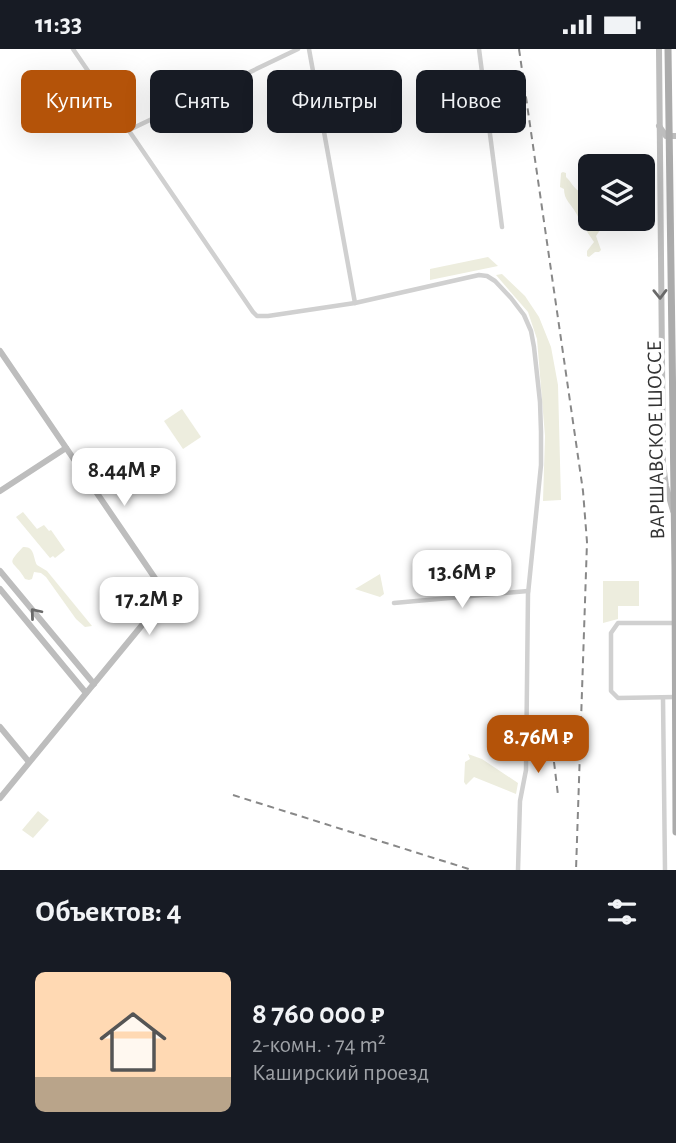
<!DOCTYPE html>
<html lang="ru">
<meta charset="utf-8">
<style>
body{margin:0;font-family:"Alegreya Sans",sans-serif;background:#20242c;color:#f1f3f6;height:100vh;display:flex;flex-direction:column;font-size:26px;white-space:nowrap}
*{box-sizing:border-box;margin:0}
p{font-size:23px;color:#9ea1a6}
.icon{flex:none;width:38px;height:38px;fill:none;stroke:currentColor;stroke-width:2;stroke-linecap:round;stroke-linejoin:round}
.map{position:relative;height:821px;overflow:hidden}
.side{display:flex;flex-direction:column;background:#171b24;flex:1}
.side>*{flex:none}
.banner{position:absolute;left:21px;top:21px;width:635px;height:63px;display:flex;gap:14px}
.controls{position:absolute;left:578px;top:105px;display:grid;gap:14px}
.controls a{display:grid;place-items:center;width:77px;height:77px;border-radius:10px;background:#171b24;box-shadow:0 7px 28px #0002;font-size:35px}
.price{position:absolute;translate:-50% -60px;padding:0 16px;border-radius:14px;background:#fff;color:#222;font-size:23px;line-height:46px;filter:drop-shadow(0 2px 4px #0008)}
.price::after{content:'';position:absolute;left:50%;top:42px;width:21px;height:16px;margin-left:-10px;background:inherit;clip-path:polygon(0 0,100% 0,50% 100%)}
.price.active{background:#b45309;color:#fff}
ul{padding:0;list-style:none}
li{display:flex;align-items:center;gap:21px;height:175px;padding:0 35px}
li span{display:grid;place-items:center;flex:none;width:196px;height:140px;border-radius:10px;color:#555}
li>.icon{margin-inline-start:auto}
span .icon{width:84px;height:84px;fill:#fffc;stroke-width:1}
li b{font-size:30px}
h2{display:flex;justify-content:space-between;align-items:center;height:84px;padding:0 35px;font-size:30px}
.tag{padding:0 24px;border-radius:10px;background:#171b24;box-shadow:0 7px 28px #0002;font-size:24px;line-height:63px}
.tag.active{background:#b45309;color:#fff}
.status{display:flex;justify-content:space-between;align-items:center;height:49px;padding:0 35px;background:#171b24;direction:ltr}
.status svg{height:19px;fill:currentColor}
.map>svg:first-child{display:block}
</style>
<div class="status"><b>11:33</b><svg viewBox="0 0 49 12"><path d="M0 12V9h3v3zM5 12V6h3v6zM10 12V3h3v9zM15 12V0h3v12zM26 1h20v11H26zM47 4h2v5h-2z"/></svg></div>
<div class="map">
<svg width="676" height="821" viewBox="0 0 676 821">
<rect width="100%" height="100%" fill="#fff"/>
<g fill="#ededde">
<path d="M563,123L566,124V128C571,132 573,139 579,142V144L585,148V159L589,160L590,157V170H598L599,175H595L600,181L596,187L601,201L599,203H595L589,208L587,207V202L594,193C587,183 581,173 576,164C571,155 564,151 564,140L560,138L561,124Z"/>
<path d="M488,208L498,217L430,231V220Z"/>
<path d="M502,225L525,247L539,268L551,298L558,336L561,451L543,452L545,387L537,290L528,263L496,226Z"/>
<path d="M182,360L201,388L183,400L164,372Z"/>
<path d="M23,463L37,480L44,476L49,482L51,481L65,501L55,509L53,507L50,509L16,468Z"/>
<path d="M23,498C35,497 33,509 37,516L47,522L92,577L85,578L76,570L46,528L41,524L34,523L32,530L29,531L25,530C14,510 4,518 23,498Z"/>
<path d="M380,525L384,545L380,548L355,540Z"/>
<path d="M603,532H639V557H618V570L603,574Z"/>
<path d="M468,705L482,710L518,734L516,745L474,728L466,736L464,733L465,713L470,710Z"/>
<path d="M38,762L49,771L33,789L22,781Z"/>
</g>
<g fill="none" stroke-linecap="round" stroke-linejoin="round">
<g stroke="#d0d0d0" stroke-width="4.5">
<path d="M73,0L253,263L257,267H268L355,254L479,226L487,227L495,232L511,249L524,266L531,282L534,298L540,353L541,383V416L528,545L526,721L520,752L518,821"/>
<path d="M309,0L355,254"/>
<path d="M479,0L502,178"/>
<path d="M129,81L298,0"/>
<path d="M162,551L167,546L178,541"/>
<path d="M394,554L528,542"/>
<path d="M675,574H618L611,584V642L618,649L676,648"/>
<path d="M663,649L665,821"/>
</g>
<g stroke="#bdbdbd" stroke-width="6">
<path d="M659,0L663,415L666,437L673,462"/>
<path d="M659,77L666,87H676"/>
<path d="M0,302L161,538C166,549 158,555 152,564L0,749"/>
<path d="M0,442L66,399"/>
<path d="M0,522L94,635"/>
<path d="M0,540L86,644"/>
<path d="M0,678L29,713"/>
</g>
<path stroke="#ababab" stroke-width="7" d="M668,0L675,518L676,783"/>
<g stroke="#888" stroke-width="2" stroke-dasharray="7 5" stroke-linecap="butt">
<path d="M519,0L583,442L587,493L576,821"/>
<path d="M554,713L558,746"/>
<path d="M233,746L472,821"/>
</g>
</g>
<defs><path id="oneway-chevron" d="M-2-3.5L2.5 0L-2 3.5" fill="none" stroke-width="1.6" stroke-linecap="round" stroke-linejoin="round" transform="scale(1.75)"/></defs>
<g stroke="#6a6a6a">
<use href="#oneway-chevron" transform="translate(660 245) rotate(89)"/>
<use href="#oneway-chevron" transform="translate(35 564) rotate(-130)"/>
</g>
<g text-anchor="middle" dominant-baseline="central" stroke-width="7" stroke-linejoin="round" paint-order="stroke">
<g font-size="21" fill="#333" stroke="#fff">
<text transform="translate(656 391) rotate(-91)">ВАРШАВСКОЕ ШОССЕ</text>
</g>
</g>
</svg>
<div class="controls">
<a><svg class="icon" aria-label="layers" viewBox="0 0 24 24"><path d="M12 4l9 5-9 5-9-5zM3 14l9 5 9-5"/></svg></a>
</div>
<b class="price" style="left:124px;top:459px">8.44M ₽</b>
<b class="price" style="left:462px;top:561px">13.6M ₽</b>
<b class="price" style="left:149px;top:588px">17.2M ₽</b>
<b class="price active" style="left:538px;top:726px">8.76M ₽</b>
<div class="banner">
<a class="tag active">Купить</a>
<a class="tag">Снять</a>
<a class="tag">Фильтры</a>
<a class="tag">Новое</a>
</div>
</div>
<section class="side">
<h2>Объектов: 4<svg class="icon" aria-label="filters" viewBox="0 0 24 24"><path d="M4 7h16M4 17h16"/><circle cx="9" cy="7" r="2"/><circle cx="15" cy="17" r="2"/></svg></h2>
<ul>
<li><span style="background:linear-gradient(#ffd9b3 75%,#b9a48a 0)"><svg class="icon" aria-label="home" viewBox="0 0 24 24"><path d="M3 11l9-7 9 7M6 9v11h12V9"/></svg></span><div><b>8 760 000 ₽</b><p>2-комн. · 74 m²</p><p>Каширский проезд</p></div></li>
</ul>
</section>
